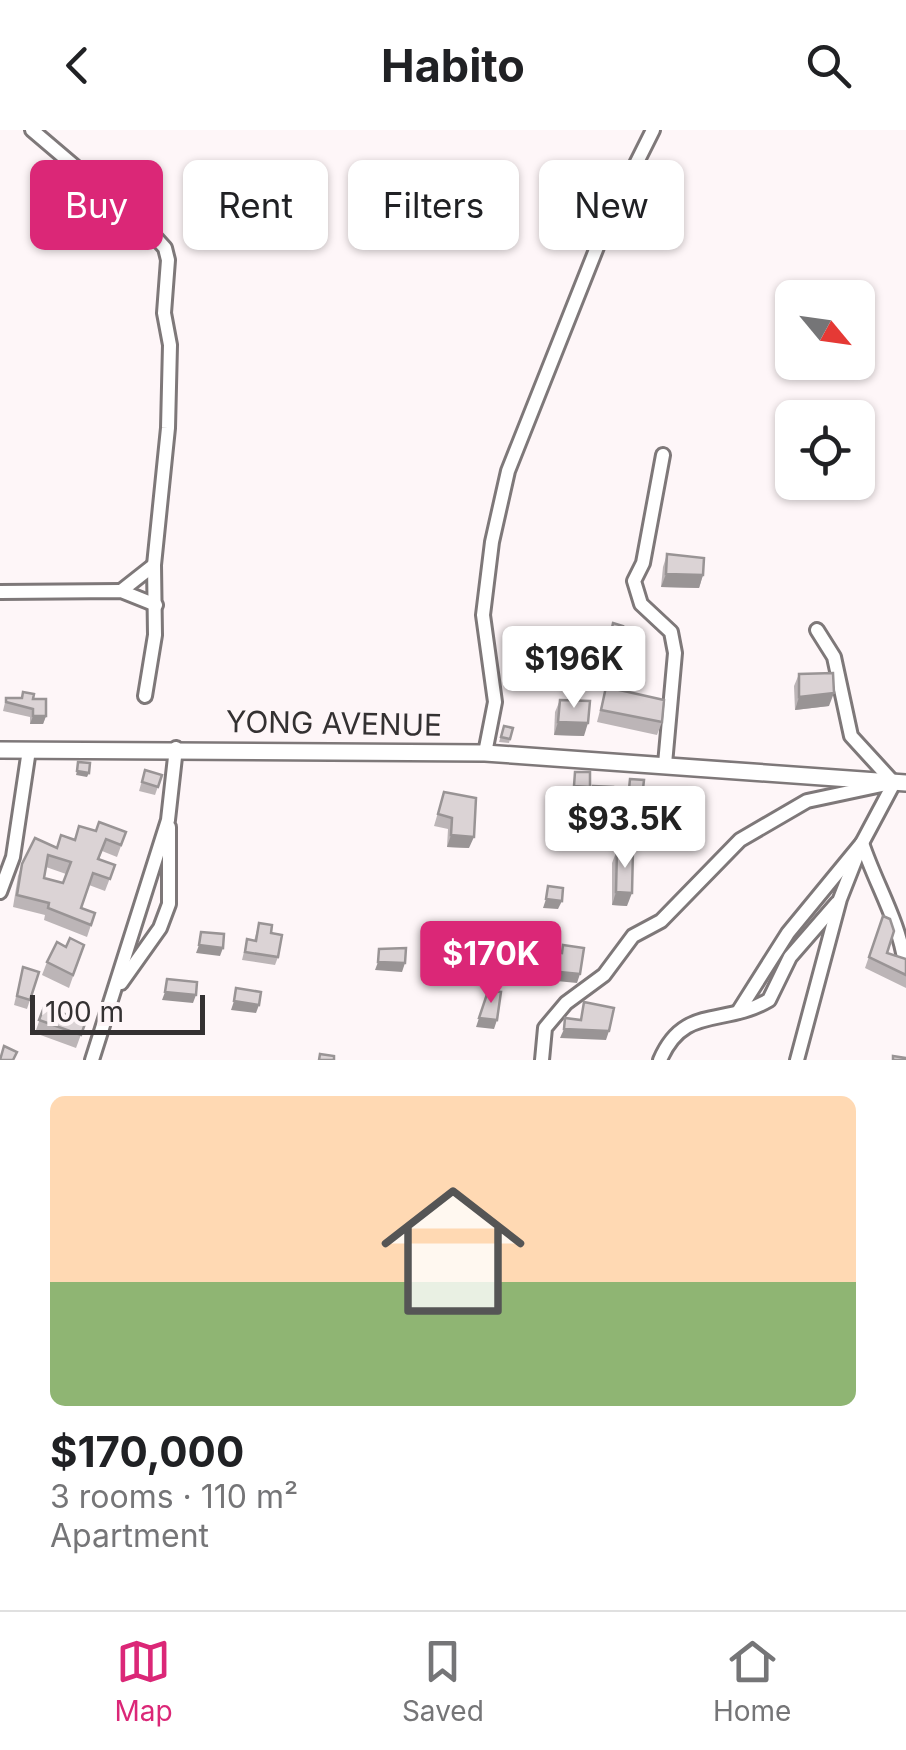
<!DOCTYPE html>
<meta charset="utf-8">
<style>
body{margin:0;font-family:Inter,sans-serif;background:#f6f6f6;color:#202124;height:100vh;display:flex;flex-direction:column;font-size:38px;white-space:nowrap}
*{box-sizing:border-box;margin:0}
p{font-size:32px;color:#757577}
.icon{flex:none;width:55px;height:55px;fill:none;stroke:currentColor;stroke-width:2;stroke-linecap:round;stroke-linejoin:round}
.map{position:relative;height:930px;overflow:hidden}
.sheet{display:flex;flex-direction:column;background:#fff;flex:1}
.sheet>*{flex:none}
.guide{position:absolute;left:30px;top:30px;width:848px;height:90px;display:flex;gap:20px}
.needle{width:65px;rotate:119deg}
.controls{position:absolute;left:775px;top:150px;display:grid;gap:20px}
.controls a{display:grid;place-items:center;width:100px;height:100px;border-radius:15px;background:#fff;box-shadow:0 2px 8px #0004;font-size:50px}
.scale{position:absolute;left:30px;bottom:25px;width:175px;box-sizing:border-box;padding-left:10px;border:5px solid #343132;border-top:0;font-size:28px;line-height:35px;white-space:nowrap;color:#343132;-webkit-text-stroke:8px #fef6f8;paint-order:stroke}
.price{position:absolute;translate:-50% -85px;padding:0 22px;border-radius:10px;background:#fff;color:#222;font-size:32px;line-height:65px;filter:drop-shadow(0 2px 5px #0008)}
.price::after{content:'';position:absolute;left:50%;top:60px;width:30px;height:22px;margin-left:-15px;background:inherit;clip-path:polygon(0 0,100% 0,50% 100%)}
.price.current{background:#db2777;color:#fff}
ul{padding:0;list-style:none}
li{display:grid;align-content:center;gap:20px;height:530px;padding:0 50px}
li span{display:grid;place-items:center;height:310px;border-radius:15px;color:#555}
li>.icon{margin-inline-start:auto}
span .icon{width:180px;height:180px;fill:#fffc;stroke-width:1}
li b{font-size:42px}
.tag{padding:0 35px;border-radius:15px;background:#fff;box-shadow:0 2px 8px #0004;font-size:35px;line-height:90px}
.tag.current{background:#db2777;color:#fff}
header{display:flex;justify-content:space-between;align-items:center;height:130px;padding:0 50px;background:#fff;font-size:45px;font-weight:700}
.tab-bar{display:flex;justify-content:space-around;align-items:center;height:140px;border-top:2px solid #e0e0e0;background:#fff;font-size:28px;color:#757577}
.tab-bar a{display:grid;justify-items:center;gap:5px}
.tab-bar .current{color:#db2777}
.map>svg:first-child{display:block}
</style>
<header><svg class="icon" aria-label="back" viewBox="0 0 24 24"><path d="M15 5l-7 7 7 7"/></svg>Habito<svg class="icon" aria-label="search" viewBox="0 0 24 24"><circle cx="10" cy="10" r="6"/><path d="M15 15l6 6"/></svg></header>
<div class="map">
<svg width="906" height="930" viewBox="0 0 906 930">
<rect width="100%" height="100%" fill="#fef6f8"/>
<g fill="none" stroke-linecap="round" stroke-linejoin="round">
<g stroke="#7e7879" stroke-width="18">
<g id="minor">
<path d="M32,0L146,97L165,118L168,130L164,183L170,215L168,298L154,435L155,505L145,566"/>
<path d="M663,325L643,433L634,451L641,474L671,502L675,523L665,634"/>
<path d="M121,461L154,435"/>
<path d="M0,462L121,461L156,475"/>
<path d="M485,623L495,572L483,485L492,412L508,341L607,92L653,0"/>
<path d="M0,762L13,727L29,620"/>
<path d="M121,853L160,798L169,774V697"/>
<path d="M738,882L788,803L862,713C876,755 899,791 905,834"/>
<path d="M92,930L168,690L176,618"/>
<path d="M542,930L545,898L566,873L604,845L633,806L661,791L740,710L807,671L882,655"/>
<path d="M660,930C684,874 723,897 769,870L790,827L837,773"/>
<path d="M797,930L840,769L862,713L894,653L851,606L834,527L817,500"/>
</g>
</g>
<g stroke="#7e7879" stroke-width="20">
<path id="tertiary" d="M0,620L485,623L906,653"/>
</g>
<use href="#minor" stroke="#fff" stroke-width="12"/>
<use href="#tertiary" stroke="#fff" stroke-width="15"/>
</g>
<g fill="#bcb5b7" fill-rule="evenodd">
<path d="M667,424L703,445L699,458L661,457L663,437Z"/>
<path d="M613,493L623,496L618,514L608,511Z"/>
<path d="M799,544L829,576L795,580L794,556Z"/>
<path d="M606,557L662,592L657,605L597,592Z"/>
<path d="M23,562L33,569L46,586L43,594H30V587L3,581L6,568H21Z"/>
<path d="M560,570L584,606L554,605L555,582Z"/>
<path d="M504,596L513,598L509,613L499,612Z"/>
<path d="M145,640L162,645L155,665L139,661Z"/>
<path d="M593,656L608,693L589,692L590,665Z"/>
<path d="M444,662L469,718L447,717L448,699L434,696Z"/>
<path d="M96,701L126,702L117,727L102,721L99,729L115,735L105,761L89,755L81,778L95,783L87,807L44,790L45,785L13,777L18,746L22,734ZM46,737L66,744L63,753L44,748Z"/>
<path d="M617,720L627,776L612,775V733Z"/>
<path d="M883,786L887,823L906,829V858L865,838Z"/>
<path d="M259,793L271,803L278,827L275,835L242,830L247,809L254,811Z"/>
<path d="M84,815L69,858L42,845L47,832L66,817Z"/>
<path d="M23,837L39,842L27,879L14,875Z"/>
<path d="M44,877L86,891L76,918L35,903Z"/>
</g>
<g fill="#999495">
<path d="M666,444L703,445L699,458L661,457Z"/>
<path d="M834,563L829,576L795,580L799,567Z"/>
<path d="M33,586H46L43,594H30Z"/>
<path d="M558,592L588,593L584,606L554,605Z"/>
<path d="M77,641L89,643L87,647L76,645Z"/>
<path d="M574,656L590,657L586,665L571,664Z"/>
<path d="M629,659H643L641,664L628,663Z"/>
<path d="M592,684L611,685L608,693L589,692Z"/>
<path d="M451,705L474,707L469,718L447,717Z"/>
<path d="M616,762L632,763L627,776L612,775Z"/>
<path d="M546,769L562,771L558,779L543,778Z"/>
<path d="M199,815L223,818L220,826L196,823Z"/>
<path d="M378,832L405,833L402,842L375,840Z"/>
<path d="M529,839L580,844L577,853L526,848Z"/>
<path d="M165,862L196,865L193,873L162,870Z"/>
<path d="M234,871L259,875L256,883L231,880Z"/>
<path d="M479,888L497,890L494,899L476,897Z"/>
<path d="M564,899L609,901L606,910L560,908Z"/>
</g>
<g fill="#dbd3d5" stroke="#999495" stroke-width="2.5" fill-rule="evenodd">
<path d="M667,424L704,428L703,445L666,444Z"/>
<path d="M613,493L623,496L620,509L610,507Z"/>
<path d="M833,543L834,563L799,567V544Z"/>
<path d="M606,557L664,570L662,592L601,580Z"/>
<path d="M23,562L34,564L33,569H46V586H33V579L6,572V568H22Z"/>
<path d="M560,570L590,571L588,593L558,592Z"/>
<path d="M504,596L513,598L510,609L501,607Z"/>
<path d="M78,632L90,633L89,643L77,641Z"/>
<path d="M145,640L162,645L158,657L142,652Z"/>
<path d="M575,642H590V657L574,656Z"/>
<path d="M630,649L644,650L643,659H629Z"/>
<path d="M593,656L613,657L611,685L592,684Z"/>
<path d="M444,662L476,668L474,707L451,705L452,688L438,684Z"/>
<path d="M99,692L126,702L121,715L106,709L98,729L115,735L110,749L93,743L81,778L95,783L91,795L48,778L49,773L17,765L22,734L35,708L57,718L61,705L75,710L79,696L96,701ZM48,725L71,732L63,753L44,748Z"/>
<path d="M617,720H633L632,763L616,762Z"/>
<path d="M548,756L563,758L562,771L546,769Z"/>
<path d="M883,786L890,789L894,801L887,823L906,829V845L869,827Z"/>
<path d="M259,793L272,795L271,803L282,805L278,827L245,822L247,809L256,811Z"/>
<path d="M201,802L224,804L223,818L199,815Z"/>
<path d="M70,808L84,815L73,845L47,832L57,812L66,817Z"/>
<path d="M563,815L584,818L580,844L529,839L533,818L562,823Z"/>
<path d="M406,818L405,833L378,832L379,819Z"/>
<path d="M23,837L39,842L30,870L17,866Z"/>
<path d="M167,849L197,852L196,865L165,862Z"/>
<path d="M236,858L261,862L259,875L234,871Z"/>
<path d="M488,861L501,862L497,890L479,888Z"/>
<path d="M584,872L614,878L609,901L564,899L565,888L581,890Z"/>
<path d="M44,877L86,891L81,905L39,890Z"/>
<path d="M4,916L17,922L13,930H0Z"/>
<path d="M320,924L334,926V930H319Z"/>
<path d="M893,926L906,928V930H893Z"/>
</g>
<g text-anchor="middle" dominant-baseline="central" stroke-width="10" stroke-linejoin="round" paint-order="stroke">
<g font-size="30" fill="#343132" stroke="#fef6f8">
<text transform="translate(334 593) rotate(1)">YONG AVENUE</text>
</g>
</g>
</svg>
<div class="controls">
<a><svg class="needle" viewBox="-14 -14 28 28"><path d="M0-13l5 13h-10z" fill="#e53935"/><path d="M0 13l5-13h-10z" fill="#757577"/></svg></a>
<a><svg class="icon" aria-label="locate" viewBox="0 0 24 24"><circle cx="12" cy="12" r="6"/><path d="M12 2v4M12 18v4M2 12h4M18 12h4"/></svg></a>
</div>
<div class="scale">100 m</div>
<b class="price" style="left:574px;top:581px">$196K</b>
<b class="price" style="left:625px;top:741px">$93.5K</b>
<b class="price current" style="left:491px;top:876px">$170K</b>
<div class="guide">
<a class="tag current">Buy</a>
<a class="tag">Rent</a>
<a class="tag">Filters</a>
<a class="tag">New</a>
</div>
</div>
<section class="sheet">
<ul>
<li><span style="background:linear-gradient(#ffd9b3 60%,#8fb573 0)"><svg class="icon" aria-label="home" viewBox="0 0 24 24"><path d="M3 11l9-7 9 7M6 9v11h12V9"/></svg></span><div><b>$170,000</b><p>3 rooms · 110 m²</p><p>Apartment</p></div></li>
</ul>
</section>
<nav class="tab-bar">
<a class="current"><svg class="icon" aria-label="map" viewBox="0 0 24 24"><path d="M3 6l6-2 6 2 6-2v14l-6 2-6-2-6 2zM9 4v14M15 6v14"/></svg>Map</a>
<a><svg class="icon" aria-label="saved" viewBox="0 0 24 24"><path d="M7 4h10v16l-5-4-5 4z"/></svg>Saved</a>
<a><svg class="icon" aria-label="home" viewBox="0 0 24 24"><path d="M3 11l9-7 9 7M6 9v11h12V9"/></svg>Home</a>
</nav>
